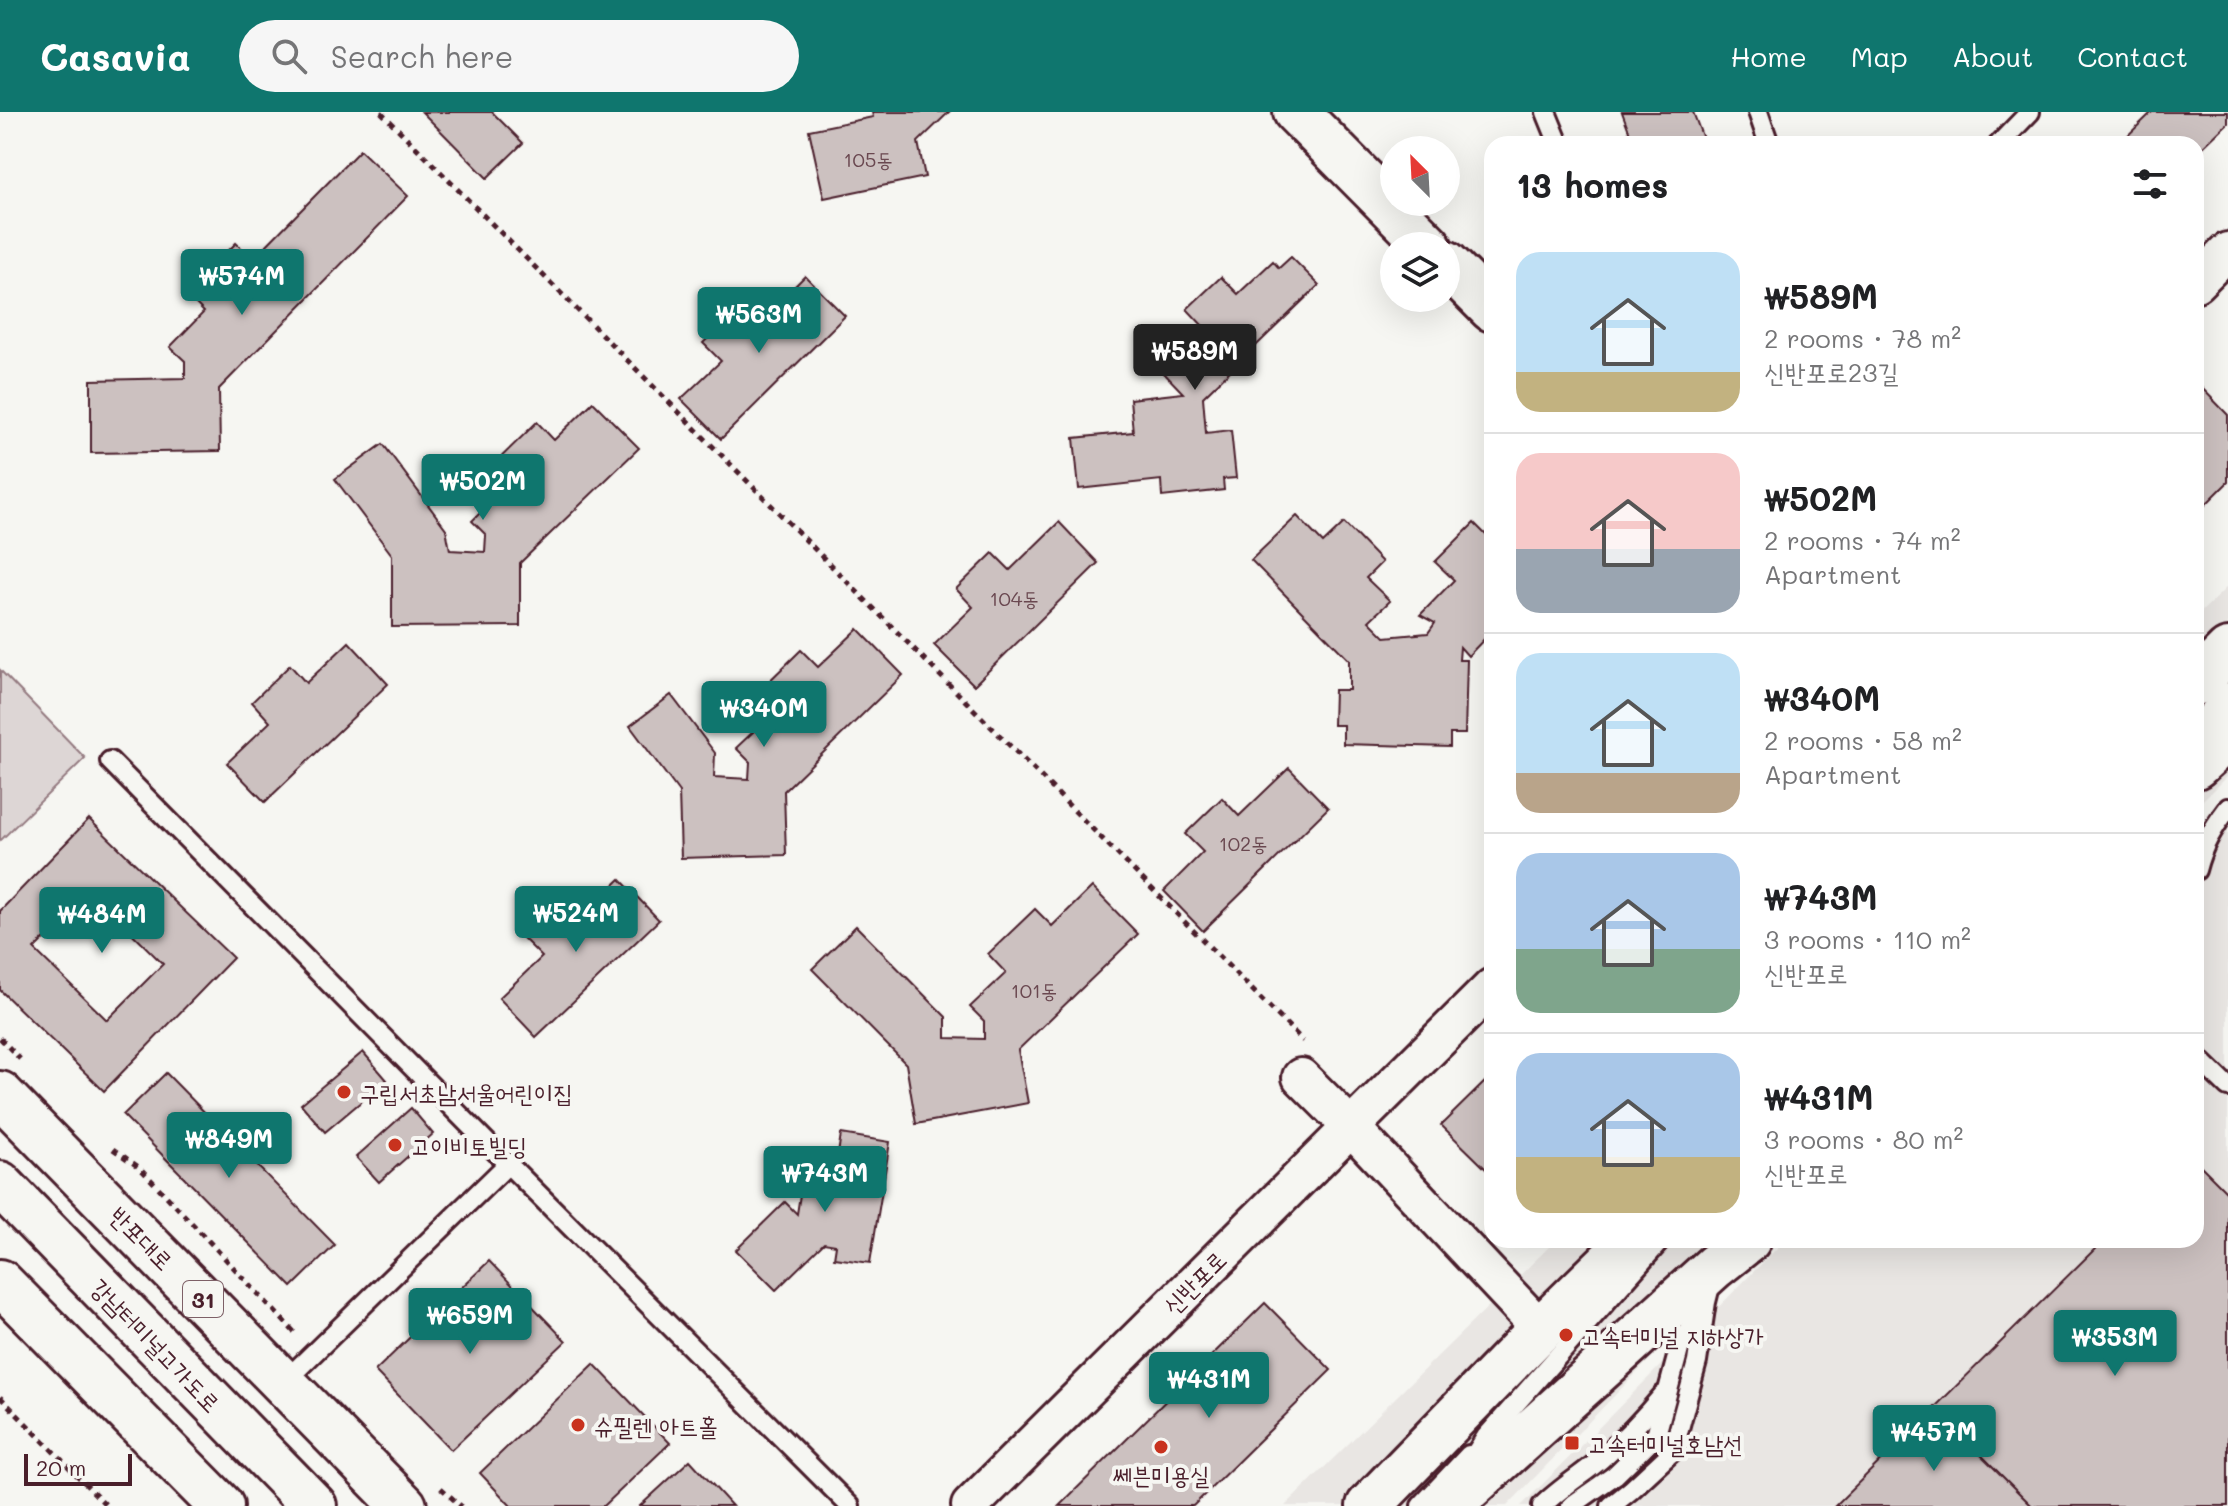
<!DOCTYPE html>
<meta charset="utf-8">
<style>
body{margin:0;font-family:Mali,"Poor Story",sans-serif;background:#f6f6f6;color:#202124;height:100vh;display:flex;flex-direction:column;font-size:30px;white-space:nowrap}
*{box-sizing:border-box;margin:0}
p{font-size:26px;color:#757577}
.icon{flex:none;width:44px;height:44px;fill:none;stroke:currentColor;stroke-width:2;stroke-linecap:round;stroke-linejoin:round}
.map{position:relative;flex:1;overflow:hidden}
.sheet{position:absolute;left:1484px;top:24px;width:720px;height:1112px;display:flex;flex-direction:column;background:#fff;border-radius:24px;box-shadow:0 8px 32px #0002}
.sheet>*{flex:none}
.needle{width:52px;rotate:336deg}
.controls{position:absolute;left:1380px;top:24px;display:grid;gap:16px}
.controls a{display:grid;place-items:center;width:80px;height:80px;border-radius:50%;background:#fff;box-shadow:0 8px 32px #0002;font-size:40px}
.scale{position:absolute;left:24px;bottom:20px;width:108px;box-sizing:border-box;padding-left:8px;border:4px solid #4a1f2b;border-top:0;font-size:22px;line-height:28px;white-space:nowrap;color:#4a1f2b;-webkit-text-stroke:6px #f6f6f2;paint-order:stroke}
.price{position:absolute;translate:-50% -68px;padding:0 18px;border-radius:8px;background:#0f766e;color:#fff;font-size:26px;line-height:52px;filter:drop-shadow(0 2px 4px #0008)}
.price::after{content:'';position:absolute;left:50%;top:48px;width:24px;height:18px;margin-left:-12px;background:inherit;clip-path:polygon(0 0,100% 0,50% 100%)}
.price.current{background:#222;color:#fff}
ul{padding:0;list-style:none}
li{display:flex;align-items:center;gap:24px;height:200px;padding:0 32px}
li+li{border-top:2px solid #e0e0e0}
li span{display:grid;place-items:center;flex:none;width:224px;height:160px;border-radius:24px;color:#555}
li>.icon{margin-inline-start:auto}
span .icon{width:96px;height:96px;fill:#fffc;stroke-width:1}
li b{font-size:34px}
h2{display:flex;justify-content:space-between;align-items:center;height:96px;padding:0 32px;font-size:34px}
header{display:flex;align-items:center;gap:48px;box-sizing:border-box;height:112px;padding:0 40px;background:#0f766e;color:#fff}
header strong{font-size:38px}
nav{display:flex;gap:44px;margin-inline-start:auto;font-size:28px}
.search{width:560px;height:72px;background:#f6f6f6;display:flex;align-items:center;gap:20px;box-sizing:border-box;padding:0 28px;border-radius:44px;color:#757577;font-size:30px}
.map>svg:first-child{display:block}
</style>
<header>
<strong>Casavia</strong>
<div class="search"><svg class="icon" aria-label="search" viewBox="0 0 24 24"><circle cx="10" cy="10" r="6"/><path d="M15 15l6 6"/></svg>Search here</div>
<nav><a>Home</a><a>Map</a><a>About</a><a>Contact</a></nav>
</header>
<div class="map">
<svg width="2228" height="1394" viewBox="0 0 2228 1394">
<rect width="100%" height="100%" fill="#f6f6f2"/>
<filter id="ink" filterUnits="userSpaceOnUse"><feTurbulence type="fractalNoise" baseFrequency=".0125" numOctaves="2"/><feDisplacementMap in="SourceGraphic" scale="16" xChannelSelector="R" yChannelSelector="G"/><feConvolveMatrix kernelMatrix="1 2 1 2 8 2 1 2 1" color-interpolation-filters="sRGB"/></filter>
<g filter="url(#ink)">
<g fill="#e9e6e3">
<path d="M2228,474V663L2196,695V505Z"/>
<path d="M2228,693V1394H1521L1785,1128H2196V724Z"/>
<path d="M1556,1128H1766L1507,1394H1285Z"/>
</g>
<path fill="#ddd6d5" stroke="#947a80" stroke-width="2" d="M0,558L85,646L0,729Z"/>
<g fill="#ccc1c0" stroke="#4a1f2b" stroke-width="2" fill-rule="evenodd">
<path d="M422,0H492L523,31L487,66Z"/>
<path d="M872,0H949L918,30L925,65L824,86L809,18L873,5Z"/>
<path d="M1622,0H1693L1705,32H1634Z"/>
<path d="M2152,0H2228V11L2196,42V32H2119Z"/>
<path d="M360,38L408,84L219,277L220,339L91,341V268L185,266V249L170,235L204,200L186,182L236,131L253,147Z"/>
<path d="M1291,145L1319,173L1203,285L1206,321L1231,318L1236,366L1223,367L1224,378L1162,385L1161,368L1079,377L1074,326L1133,320L1130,287L1183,281L1160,257L1203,214L1187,197L1221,165L1238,182L1273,149L1279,156Z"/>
<path d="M805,164L845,204L721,327L681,287L721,249L703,231L740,195L757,212Z"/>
<path d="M2196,270L2228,303V370L2196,402Z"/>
<path d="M593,290L639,336L520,451V514L392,515V443L335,367L383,332L446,417L450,438L485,440L486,423L472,409L507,374L490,356L537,310L554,328Z"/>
<path d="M1297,404L1323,431L1344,411L1382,450L1366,466L1390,489L1369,509L1385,525L1428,521L1435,511L1420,503L1454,468L1435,450L1474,411L1492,429V519L1468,544L1460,535L1459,548H1467L1465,622H1450V635L1343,632V613H1333L1334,578H1349V548L1251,448Z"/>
<path d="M1059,410L1098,451L974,573L934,533L973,495L956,477L993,441L1010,458Z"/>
<path d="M858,517L903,563L784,679L786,743L681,746L679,680L630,614L671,583L715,641L714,665L749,667L750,650L736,636L772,602L754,584L801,538L818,555Z"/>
<path d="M349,530L388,572L265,690L227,651L270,610L252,590L290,553L306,571Z"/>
<path d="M1289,656L1328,696L1203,819L1164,779L1203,740L1185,722L1222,686L1239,704Z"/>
<path d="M89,707L233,846L104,979L0,878V799ZM90,780L163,852L107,908L34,837Z"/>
<path d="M620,767L659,808L536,925L499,886L542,845L523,826L561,789L578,807Z"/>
<path d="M1092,775L1138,822L1018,938L1028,991L916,1012L906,952L812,857L856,814L946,905V926L984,927V909L970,895L1006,861L988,842L1035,797L1052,814Z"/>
<path d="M363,940L387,968L325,1020L301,992Z"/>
<path d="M166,961L335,1133L292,1175L123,1003Z"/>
<path d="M1492,963V1063L1441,1013Z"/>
<path d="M411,996L433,1022L379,1070L356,1045Z"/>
<path d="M841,1022L890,1030L870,1151L834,1146L836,1133L824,1131L776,1178L736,1138L785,1090L797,1102L804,1057L835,1062Z"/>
<path d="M2196,1049L2228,1081V1394H2032L1934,1296L2104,1128H2196Z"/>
<path d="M489,1149L566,1229L451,1338L375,1259Z"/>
<path d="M1265,1191L1331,1258L1193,1394H1059Z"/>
<path d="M594,1252L670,1331L604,1394H511L480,1361Z"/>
<path d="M1934,1296L2032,1394H1835Z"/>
<path d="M690,1348L732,1394H640Z"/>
</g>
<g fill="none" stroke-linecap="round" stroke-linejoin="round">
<g stroke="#4a1f2b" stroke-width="24">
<g id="lane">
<path d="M1546,0L1559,32"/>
<path d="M1758,0L1769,32"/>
<path d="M1999,32L2030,0"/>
<path d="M2196,612L2228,580"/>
<path d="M2206,619L2228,598"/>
<path d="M110,649L508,1052L850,1394"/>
<path d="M2196,758C2202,734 2213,716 2228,696"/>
<path d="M2196,944L2228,975"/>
<path d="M284,1270L508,1052"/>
<path d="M1465,1358L1486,1325L1661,1128"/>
<path d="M1421,1394L1469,1343"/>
<path d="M1542,1394C1560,1376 1582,1363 1601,1347C1624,1327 1644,1306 1663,1283"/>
<path d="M1571,1394L1615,1363L1656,1323L1680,1234L1701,1198"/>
<path d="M1611,1394L1631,1378L1673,1339L1697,1250L1706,1190L1711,1170"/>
</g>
</g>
<g stroke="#4a1f2b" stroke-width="42">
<g id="street">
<path d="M2196,171L2228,139"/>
<path d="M1301,965L1350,1014L1541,1217"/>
<path d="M970,1394L1492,875"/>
</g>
</g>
<g stroke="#4a1f2b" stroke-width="50">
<g id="secondary">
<path d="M1296,0L1429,134"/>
<path d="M1446,151L1492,197"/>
<path d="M2196,571L2228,539"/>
<path d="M2196,654L2228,625"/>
<path d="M1369,1394L1541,1217L1632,1128"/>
<path d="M1449,1394L1714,1155L1748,1128"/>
</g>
</g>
<g stroke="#4a1f2b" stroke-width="50">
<g id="primary">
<path d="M0,982L404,1394"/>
<path d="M0,1072L314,1394"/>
<path d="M0,1170L221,1394"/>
</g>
</g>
<g stroke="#4a1f2b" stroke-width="5" stroke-dasharray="6 6" stroke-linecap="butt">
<path d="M381,0L1303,929"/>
<path d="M0,926L20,947"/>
<path d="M113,1037L140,1056L297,1223"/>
<path d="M0,1285L107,1394"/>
<path d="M441,1376L461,1394"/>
</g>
<use href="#lane" stroke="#f6f6f2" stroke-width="18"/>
<use href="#street" stroke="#f6f6f2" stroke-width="36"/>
<use href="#secondary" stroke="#f6f6f2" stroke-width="44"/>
<use href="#primary" stroke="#f6f6f2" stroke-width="44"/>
</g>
</g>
<g fill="#c8321e" stroke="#f6f6f2" stroke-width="3">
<circle cx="344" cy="980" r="8"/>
<circle cx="395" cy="1033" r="8"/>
<circle cx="1566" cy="1223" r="8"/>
<circle cx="578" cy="1313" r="8"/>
<rect x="1564" y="1323" width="16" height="16" rx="4"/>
<circle cx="1161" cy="1335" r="8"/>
</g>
<g text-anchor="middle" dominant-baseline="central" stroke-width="8" stroke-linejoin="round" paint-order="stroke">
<g font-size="20" fill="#6a4850">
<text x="868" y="47">105동</text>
<text x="1014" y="486">104동</text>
<text x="1243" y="731">102동</text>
<text x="1034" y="878">101동</text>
</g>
<rect fill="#f6f6f2" stroke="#7e6067" stroke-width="2" x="183" y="1169" width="40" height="36" rx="6"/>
<g font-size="22" font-weight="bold" fill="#4a1f2b">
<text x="203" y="1187">31</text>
</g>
<g font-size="24" fill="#4a1f2b" stroke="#f6f6f2" text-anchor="start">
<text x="360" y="980">구립서초남서울어린이집</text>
<text x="411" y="1033">고이비토빌딩</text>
<text x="1582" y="1223">고속터미널 지하상가</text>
<text x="594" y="1313">슈필렌 아트홀</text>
<text x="1588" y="1331">고속터미널호남선</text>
<text x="1161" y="1362" text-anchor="middle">쎄븐미용실</text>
</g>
<g font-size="24" fill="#4a1f2b" stroke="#f6f6f2">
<text transform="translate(142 1126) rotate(45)">반포대로</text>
<text transform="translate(1194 1170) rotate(-45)">신반포로</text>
<text transform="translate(156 1233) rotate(46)">강남터미널고가도로</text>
</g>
</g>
</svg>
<div class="controls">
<a><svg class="needle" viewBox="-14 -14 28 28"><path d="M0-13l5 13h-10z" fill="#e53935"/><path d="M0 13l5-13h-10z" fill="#757577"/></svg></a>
<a><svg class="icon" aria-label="layers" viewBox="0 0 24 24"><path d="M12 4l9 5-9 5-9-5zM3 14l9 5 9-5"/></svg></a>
</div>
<div class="scale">20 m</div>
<b class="price" style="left:242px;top:205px">₩574M</b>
<b class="price" style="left:759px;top:243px">₩563M</b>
<b class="price current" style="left:1195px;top:280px">₩589M</b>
<b class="price" style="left:483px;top:410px">₩502M</b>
<b class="price" style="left:764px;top:637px">₩340M</b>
<b class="price" style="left:576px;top:842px">₩524M</b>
<b class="price" style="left:102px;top:843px">₩484M</b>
<b class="price" style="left:229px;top:1068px">₩849M</b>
<b class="price" style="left:825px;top:1102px">₩743M</b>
<b class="price" style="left:470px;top:1244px">₩659M</b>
<b class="price" style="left:2115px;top:1266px">₩353M</b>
<b class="price" style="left:1209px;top:1308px">₩431M</b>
<b class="price" style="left:1934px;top:1361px">₩457M</b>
<section class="sheet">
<h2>13 homes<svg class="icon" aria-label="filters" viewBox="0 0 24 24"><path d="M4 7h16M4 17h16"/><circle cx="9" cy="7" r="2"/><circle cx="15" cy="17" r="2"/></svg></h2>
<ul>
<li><span style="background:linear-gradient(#bfe0f5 75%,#c2b280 0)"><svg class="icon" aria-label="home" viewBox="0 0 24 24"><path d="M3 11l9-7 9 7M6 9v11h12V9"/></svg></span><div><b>₩589M</b><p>2 rooms · 78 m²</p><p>신반포로23길</p></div></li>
<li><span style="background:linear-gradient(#f6c9c9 60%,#9aa5b1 0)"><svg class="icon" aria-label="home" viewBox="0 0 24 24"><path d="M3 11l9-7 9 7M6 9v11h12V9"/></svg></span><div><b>₩502M</b><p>2 rooms · 74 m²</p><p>Apartment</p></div></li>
<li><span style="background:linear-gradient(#bfe0f5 75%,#b9a48a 0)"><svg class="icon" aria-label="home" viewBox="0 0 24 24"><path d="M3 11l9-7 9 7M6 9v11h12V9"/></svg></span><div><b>₩340M</b><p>2 rooms · 58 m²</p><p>Apartment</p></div></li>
<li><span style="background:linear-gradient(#a9c7e8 60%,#7fa58c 0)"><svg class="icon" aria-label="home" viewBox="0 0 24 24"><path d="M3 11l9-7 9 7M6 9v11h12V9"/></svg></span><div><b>₩743M</b><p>3 rooms · 110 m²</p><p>신반포로</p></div></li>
<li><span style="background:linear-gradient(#a9c7e8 65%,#c2b280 0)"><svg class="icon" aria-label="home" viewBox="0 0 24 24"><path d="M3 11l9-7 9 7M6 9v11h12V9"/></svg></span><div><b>₩431M</b><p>3 rooms · 80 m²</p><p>신반포로</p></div></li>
</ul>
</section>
</div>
